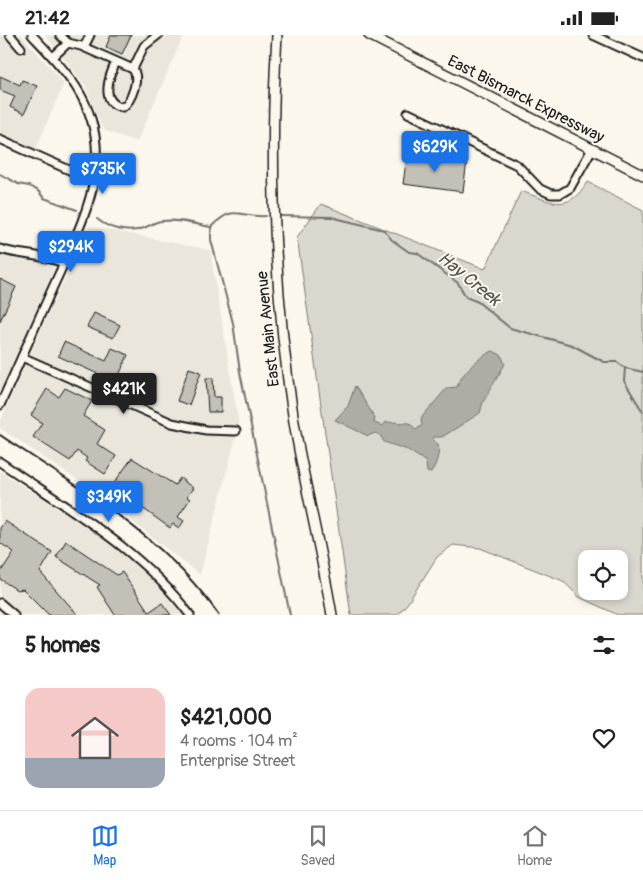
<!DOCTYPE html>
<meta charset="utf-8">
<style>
body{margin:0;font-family:Pangolin,sans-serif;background:#f6f6f6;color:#222;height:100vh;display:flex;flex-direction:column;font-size:19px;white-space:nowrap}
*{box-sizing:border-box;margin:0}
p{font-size:16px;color:#767676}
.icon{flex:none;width:28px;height:28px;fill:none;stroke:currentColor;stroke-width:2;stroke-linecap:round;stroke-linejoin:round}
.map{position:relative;height:580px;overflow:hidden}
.drawer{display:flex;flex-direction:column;background:#fff;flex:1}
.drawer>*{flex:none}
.controls{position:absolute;left:578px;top:515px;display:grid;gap:10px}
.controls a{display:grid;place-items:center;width:50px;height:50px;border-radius:10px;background:#fff;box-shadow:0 2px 8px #0003;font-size:25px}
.price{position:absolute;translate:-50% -42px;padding:0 11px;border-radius:5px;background:#1a73e8;color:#fff;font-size:16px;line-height:32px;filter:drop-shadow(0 1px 2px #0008)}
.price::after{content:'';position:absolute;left:50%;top:30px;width:15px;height:11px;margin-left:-8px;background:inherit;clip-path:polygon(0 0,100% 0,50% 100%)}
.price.current{background:#222;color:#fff}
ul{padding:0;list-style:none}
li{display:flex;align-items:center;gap:15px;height:125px;padding:0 25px}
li+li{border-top:1px solid #e0e0e0}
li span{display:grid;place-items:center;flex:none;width:140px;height:100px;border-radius:15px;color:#555}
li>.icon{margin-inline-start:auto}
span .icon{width:60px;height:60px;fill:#fffc;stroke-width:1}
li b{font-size:21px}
h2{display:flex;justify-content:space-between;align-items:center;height:60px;padding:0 25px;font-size:21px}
.status{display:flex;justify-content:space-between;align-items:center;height:35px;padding:0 25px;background:#fff;direction:ltr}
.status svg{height:14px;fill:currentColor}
.dock{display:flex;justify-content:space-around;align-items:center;height:70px;border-top:1px solid #e0e0e0;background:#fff;font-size:14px;color:#767676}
.dock a{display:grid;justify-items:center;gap:2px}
.dock .current{color:#1a73e8}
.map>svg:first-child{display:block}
</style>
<div class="status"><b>21:42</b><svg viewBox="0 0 49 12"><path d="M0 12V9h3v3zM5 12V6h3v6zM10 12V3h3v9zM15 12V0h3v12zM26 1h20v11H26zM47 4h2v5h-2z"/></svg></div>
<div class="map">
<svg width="643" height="580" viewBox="0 0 643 580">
<rect width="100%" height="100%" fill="#fbf7ec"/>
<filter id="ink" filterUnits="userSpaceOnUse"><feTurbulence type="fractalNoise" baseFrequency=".02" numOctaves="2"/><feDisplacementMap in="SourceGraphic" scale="10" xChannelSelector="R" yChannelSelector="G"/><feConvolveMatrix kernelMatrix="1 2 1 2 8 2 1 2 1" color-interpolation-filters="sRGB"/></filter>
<g filter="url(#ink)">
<g fill="#eae6dc">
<path d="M0,0H21L64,48L32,123L0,108Z"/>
<path d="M45,0H184L137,107L103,95L85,50Z"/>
<path d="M89,191L210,215L239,390L200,540L99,460L0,393V387L29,321Z"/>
<path d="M0,210L54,234L0,356Z"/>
<path d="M0,436L91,495L139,530L183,580H0Z"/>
</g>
<path fill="#dad7ce" stroke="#7b7a75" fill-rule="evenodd" d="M588,147L643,175V580H618L579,562L563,546L480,513L453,510L437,522L407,569L397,580H351L297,202L321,169L485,234L521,156C551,166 566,180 588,147ZM586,524H619V556H586Z"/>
<path fill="#afaca5" stroke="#74726e" d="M493,316L501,320L505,329L483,367L480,378L442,402H434L433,404L438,409C440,420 436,429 431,438L427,437L426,427L408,415L384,407L380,400L375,398L368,401L335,385L348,371L355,351L375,383L374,388L383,391L386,387L410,388L416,395L422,390L421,383L447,353L457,352C461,338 480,321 493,316Z"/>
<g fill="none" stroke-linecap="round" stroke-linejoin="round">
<g stroke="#74726e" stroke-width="2">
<path d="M0,139L18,149L29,151L38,156L44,163L77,175"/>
<path d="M281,181L331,182L384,195L392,205L409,217L417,218L458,248L466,262L478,267L510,293L572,310L604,327H617L625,333L643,337"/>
<path d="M97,184C109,194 129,199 144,193C150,191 155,186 162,186C178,184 195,189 211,192C235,168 237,183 266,181"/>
<path d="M211,192V205L233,288L240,337L290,580"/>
<path d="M625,333L624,346L643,377"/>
</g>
</g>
<g fill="#c3c0b8" stroke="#1c1c1c">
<path d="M111,0H131L122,19L106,12Z"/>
<path d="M0,41L20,50L22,45L37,51L24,79L10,72L15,61L0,55Z"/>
<path d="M407,119L467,126L463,157L403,149Z"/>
<path d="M0,244L16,252L0,286Z"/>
<path d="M94,278L120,290L113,303L87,292Z"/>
<path d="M64,307L106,326L112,313L128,320L116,347L58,321Z"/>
<path d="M189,333L201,337L189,370L177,366Z"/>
<path d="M206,343H213L214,362H221V377H208Z"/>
<path d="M65,353L92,366L83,381L105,395L97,409L116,421L105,439L85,426L87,423L77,416L70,426L33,402L42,388L31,380L47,354L59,362Z"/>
<path d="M132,423L175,450L180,443L193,453L187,462L190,464L178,482L184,486L179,493L173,489L170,493L112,451Z"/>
<path d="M5,486L52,517L40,537L78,580H49L23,554L17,555L0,544V538L14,517L0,508V493Z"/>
<path d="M66,506L117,540L122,537L149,577L162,568L171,580H115L97,552L100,550L56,522Z"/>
</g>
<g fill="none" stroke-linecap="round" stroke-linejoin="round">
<g stroke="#1c1c1c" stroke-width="11">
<g id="minor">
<path d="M10,0L21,13"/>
<path d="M60,0L68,8"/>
<path d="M593,0L643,23"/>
<path d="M84,12L90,0"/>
<path d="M53,22L68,8L81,11L133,34L144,11L158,0"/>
<path d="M116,27C109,41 99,69 123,72C132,65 140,43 133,34"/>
<path d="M408,78L517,130L540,154L551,159H560L570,153L592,114"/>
<path d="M0,104L85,142L95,144"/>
<path d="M0,214C21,221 43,219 63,228"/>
<path d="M22,322L172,388L206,395L236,396"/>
<path d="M0,370C20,327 39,282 59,239C87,177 118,117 76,52C64,33 48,17 32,0"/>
<path d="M0,427C67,473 141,514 190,580"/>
<path d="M0,568L14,580"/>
</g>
</g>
<g stroke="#1c1c1c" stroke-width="12">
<g id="major">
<path d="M277,0C269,130 274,259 294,387C305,452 321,515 332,580"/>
<path d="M369,0L643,140"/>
</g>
</g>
<use href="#minor" stroke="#fbf7ec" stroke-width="7"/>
<use href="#major" stroke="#fbf7ec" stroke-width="9"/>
<path stroke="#1c1c1c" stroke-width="2" d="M0,400C80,454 163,500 219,580"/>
</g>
</g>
<g text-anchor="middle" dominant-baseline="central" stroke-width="4" stroke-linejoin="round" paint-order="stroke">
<g font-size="16" fill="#1c1c1c" stroke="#fbf7ec">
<text transform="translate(526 64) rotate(27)">East Bismarck Expressway</text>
<text transform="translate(268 294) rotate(-96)">East Main Avenue</text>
</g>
<g font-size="18" font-style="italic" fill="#575653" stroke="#fbf7ec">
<text transform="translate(469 244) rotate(39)">Hay Creek</text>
</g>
</g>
</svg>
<div class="controls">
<a><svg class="icon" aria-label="locate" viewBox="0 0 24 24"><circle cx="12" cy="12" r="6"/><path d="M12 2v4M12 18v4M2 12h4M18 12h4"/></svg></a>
</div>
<b class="price" style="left:435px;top:138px">$629K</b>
<b class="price" style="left:103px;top:160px">$735K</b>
<b class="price" style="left:71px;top:238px">$294K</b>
<b class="price current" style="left:124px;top:380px">$421K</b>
<b class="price" style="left:109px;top:488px">$349K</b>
</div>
<section class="drawer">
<h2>5 homes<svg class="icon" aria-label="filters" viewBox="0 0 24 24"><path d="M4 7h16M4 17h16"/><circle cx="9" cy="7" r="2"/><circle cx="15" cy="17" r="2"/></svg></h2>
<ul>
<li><span style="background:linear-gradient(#f6c9c9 70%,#9aa5b1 0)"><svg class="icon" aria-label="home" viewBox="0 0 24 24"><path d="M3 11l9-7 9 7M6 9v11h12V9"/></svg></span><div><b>$421,000</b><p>4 rooms · 104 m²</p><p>Enterprise Street</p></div><svg class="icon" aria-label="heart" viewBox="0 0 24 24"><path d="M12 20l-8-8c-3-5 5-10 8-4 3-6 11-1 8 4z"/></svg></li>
</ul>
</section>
<nav class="dock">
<a class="current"><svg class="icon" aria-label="map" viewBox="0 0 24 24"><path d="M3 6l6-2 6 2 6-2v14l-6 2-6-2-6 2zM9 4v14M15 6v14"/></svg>Map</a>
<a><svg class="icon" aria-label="saved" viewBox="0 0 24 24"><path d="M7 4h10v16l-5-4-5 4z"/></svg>Saved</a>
<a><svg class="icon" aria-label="home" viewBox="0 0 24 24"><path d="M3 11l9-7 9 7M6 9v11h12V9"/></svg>Home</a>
</nav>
